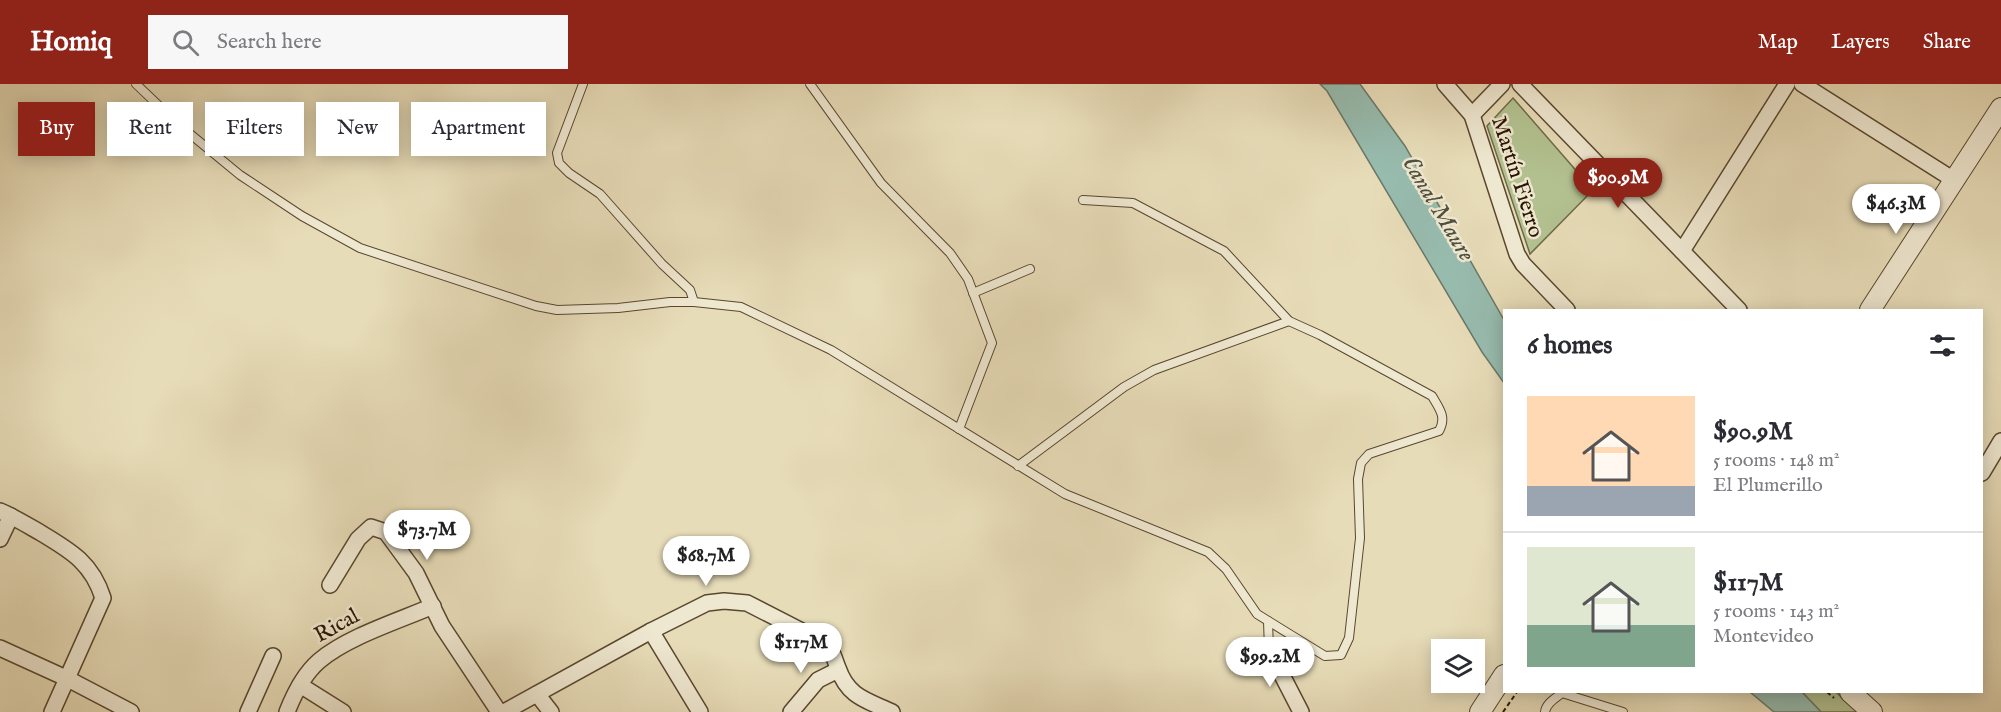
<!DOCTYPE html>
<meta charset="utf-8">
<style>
body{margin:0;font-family:"IM FELL English",serif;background:#f7f7f7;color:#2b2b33;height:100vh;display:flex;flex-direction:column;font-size:22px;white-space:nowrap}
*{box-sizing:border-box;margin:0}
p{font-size:20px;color:#7c7c81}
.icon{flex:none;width:33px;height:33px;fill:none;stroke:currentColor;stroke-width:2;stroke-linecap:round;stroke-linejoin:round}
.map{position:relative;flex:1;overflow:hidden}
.details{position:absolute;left:1503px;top:225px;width:480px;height:384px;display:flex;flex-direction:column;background:#fff;border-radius:0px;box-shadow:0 3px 15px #0003}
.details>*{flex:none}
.guide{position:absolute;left:18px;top:18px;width:570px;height:54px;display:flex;gap:12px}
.controls{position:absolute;left:1431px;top:555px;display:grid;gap:12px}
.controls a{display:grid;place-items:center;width:54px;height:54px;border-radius:0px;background:#fff;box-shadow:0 3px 15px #0003;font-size:30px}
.price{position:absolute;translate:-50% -51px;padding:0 14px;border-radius:21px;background:#fff;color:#222;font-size:20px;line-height:39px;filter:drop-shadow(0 2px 3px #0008)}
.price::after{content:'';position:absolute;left:50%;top:36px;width:18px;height:14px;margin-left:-9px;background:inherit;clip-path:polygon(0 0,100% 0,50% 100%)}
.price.on{background:#8f2418;color:#fff}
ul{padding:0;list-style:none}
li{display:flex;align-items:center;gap:18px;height:150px;padding:0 24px}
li+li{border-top:2px solid #e1e1e2}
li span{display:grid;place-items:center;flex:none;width:168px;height:120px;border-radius:0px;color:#555}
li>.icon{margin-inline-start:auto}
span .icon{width:72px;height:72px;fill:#fffc;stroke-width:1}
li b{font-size:26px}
h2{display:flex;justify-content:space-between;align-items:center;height:72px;padding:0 24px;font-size:26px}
.tag{padding:0 21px;border-radius:0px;background:#fff;box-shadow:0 3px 15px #0003;font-size:21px;line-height:54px}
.tag.on{background:#8f2418;color:#fff}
header{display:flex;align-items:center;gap:36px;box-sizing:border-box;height:84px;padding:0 30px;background:#8f2418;color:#fff}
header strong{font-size:28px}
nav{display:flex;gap:33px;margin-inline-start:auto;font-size:21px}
.search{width:420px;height:54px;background:#f7f7f7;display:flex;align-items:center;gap:15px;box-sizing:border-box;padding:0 21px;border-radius:0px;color:#7c7c81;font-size:22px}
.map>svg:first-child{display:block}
</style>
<header>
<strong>Homiq</strong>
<div class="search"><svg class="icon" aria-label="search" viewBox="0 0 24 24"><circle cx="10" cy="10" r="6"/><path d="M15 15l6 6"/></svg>Search here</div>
<nav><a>Map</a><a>Layers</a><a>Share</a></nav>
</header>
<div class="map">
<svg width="2001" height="628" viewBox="0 0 2001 628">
<rect width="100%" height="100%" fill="#e7dcb8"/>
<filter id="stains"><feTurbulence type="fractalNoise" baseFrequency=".00333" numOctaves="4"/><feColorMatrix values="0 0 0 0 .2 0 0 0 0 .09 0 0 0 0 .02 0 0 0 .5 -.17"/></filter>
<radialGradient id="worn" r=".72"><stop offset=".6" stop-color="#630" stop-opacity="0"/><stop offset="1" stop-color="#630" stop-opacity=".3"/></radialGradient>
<g fill="#b3c190" stroke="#6e6b48" stroke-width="1.5">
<path d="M1513,14L1593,106L1530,170L1487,42Z"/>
<path d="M1802,608H1836L1857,628H1821Z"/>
</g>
<g fill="#97bcaf" stroke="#6b7969" stroke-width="1.5">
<path d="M1320,0H1360L1405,62L1504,236V299L1482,268L1327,7Z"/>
<path d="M1750,608H1802L1821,628H1774Z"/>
</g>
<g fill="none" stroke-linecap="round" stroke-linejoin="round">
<g stroke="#59472e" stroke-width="10">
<g id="service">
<path d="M136,0L178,40L240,91L302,132L360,164L536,222L557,226L618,224L670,218H694L741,223L831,266L1065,410L1208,468L1226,485L1257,530L1325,572L1341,571L1349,554L1360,454L1358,395L1361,379L1369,370L1439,347C1447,333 1439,324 1432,312L1320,251L1289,237L1224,167L1133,119L1083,116"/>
<path d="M583,0L557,69L559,79L569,89L600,110L662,180L690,206L694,218"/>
<path d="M810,0L881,99L950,169L968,195L992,259L959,345"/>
<path d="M973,209L1030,185"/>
<path d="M1018,382L1124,303L1154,286L1289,237"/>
<path d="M1268,537L1269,566"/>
<path d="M1545,628C1546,619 1556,614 1562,609L1623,628"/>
</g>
</g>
<g stroke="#59472e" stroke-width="18">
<g id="minor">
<path d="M1445,0L1472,31L1517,170L1523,180L1567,226"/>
<path d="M1520,0L1739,226"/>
<path d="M1802,0L1954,96"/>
<path d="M1472,31L1502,0"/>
<path d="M1682,167L1787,0"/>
<path d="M1982,389L2001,357"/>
<path d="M0,427C14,433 27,441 41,449C71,467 92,479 103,514L52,628"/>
<path d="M0,455L11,432"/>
<path d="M330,501L358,455L371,443L386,448L416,489L442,542L499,628"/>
<path d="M651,547L700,628"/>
<path d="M0,564L68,595L131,628"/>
<path d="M1269,566L1301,628"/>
<path d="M300,601L343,628"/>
<path d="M537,610L551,628"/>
<path d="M248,628L273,572"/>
<path d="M287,628C294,610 304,590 319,577C347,553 398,537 433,522"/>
<path d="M504,628L651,547L707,519L724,517L747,519L825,559C833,567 834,574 838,584C848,613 866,616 892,628"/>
<path d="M791,628L818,596L838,586"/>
</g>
</g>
<g stroke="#59472e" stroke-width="22">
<g id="tertiary">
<path d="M1870,226L2001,24"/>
<path d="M1850,608L1872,628"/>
<path d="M1480,628L1504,591"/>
</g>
</g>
<g stroke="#2a1500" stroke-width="2" stroke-dasharray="4.5 3" stroke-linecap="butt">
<path d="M1827,608L1834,614"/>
<path d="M1503,628L1517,608"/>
</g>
<use href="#service" stroke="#efe8d1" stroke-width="8"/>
<use href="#minor" stroke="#efe8d1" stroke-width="15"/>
<use href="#tertiary" stroke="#efe8d1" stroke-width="20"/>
</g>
<g text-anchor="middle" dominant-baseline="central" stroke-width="5" stroke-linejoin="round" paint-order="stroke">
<g font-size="22" fill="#2a1500" stroke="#efe8d1">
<text transform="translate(1517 93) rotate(72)">Martín Fierro</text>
<text transform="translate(337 542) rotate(-29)">Rical</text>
</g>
<g font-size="24" font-style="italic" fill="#504f3d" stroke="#efe8d1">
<text transform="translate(1438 125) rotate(59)">Canal Maure</text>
</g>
</g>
<rect width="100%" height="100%" filter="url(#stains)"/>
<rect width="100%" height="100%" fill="url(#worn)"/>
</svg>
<div class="controls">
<a><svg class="icon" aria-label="layers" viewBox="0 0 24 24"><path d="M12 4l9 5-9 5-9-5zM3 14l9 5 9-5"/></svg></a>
</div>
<b class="price on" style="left:1618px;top:125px">$90.9M</b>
<b class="price" style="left:1896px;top:151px">$46.3M</b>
<b class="price" style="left:427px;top:477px">$73.7M</b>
<b class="price" style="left:706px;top:503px">$68.7M</b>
<b class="price" style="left:801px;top:590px">$117M</b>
<b class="price" style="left:1270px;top:604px">$99.2M</b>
<div class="guide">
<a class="tag on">Buy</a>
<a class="tag">Rent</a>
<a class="tag">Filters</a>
<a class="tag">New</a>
<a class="tag">Apartment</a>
</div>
<section class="details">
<h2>6 homes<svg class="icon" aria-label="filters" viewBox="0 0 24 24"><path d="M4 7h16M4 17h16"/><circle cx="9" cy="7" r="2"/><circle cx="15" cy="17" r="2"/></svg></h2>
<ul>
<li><span style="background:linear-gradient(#ffd9b3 75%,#9aa5b1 0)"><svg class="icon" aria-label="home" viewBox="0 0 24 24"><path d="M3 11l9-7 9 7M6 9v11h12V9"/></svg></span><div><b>$90.9M</b><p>5 rooms · 148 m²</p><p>El Plumerillo</p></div></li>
<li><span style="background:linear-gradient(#dfe7d0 65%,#7fa58c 0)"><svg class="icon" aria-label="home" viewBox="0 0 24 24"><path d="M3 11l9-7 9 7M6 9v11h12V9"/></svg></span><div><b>$117M</b><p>5 rooms · 143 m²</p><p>Montevideo</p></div></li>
</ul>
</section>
</div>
